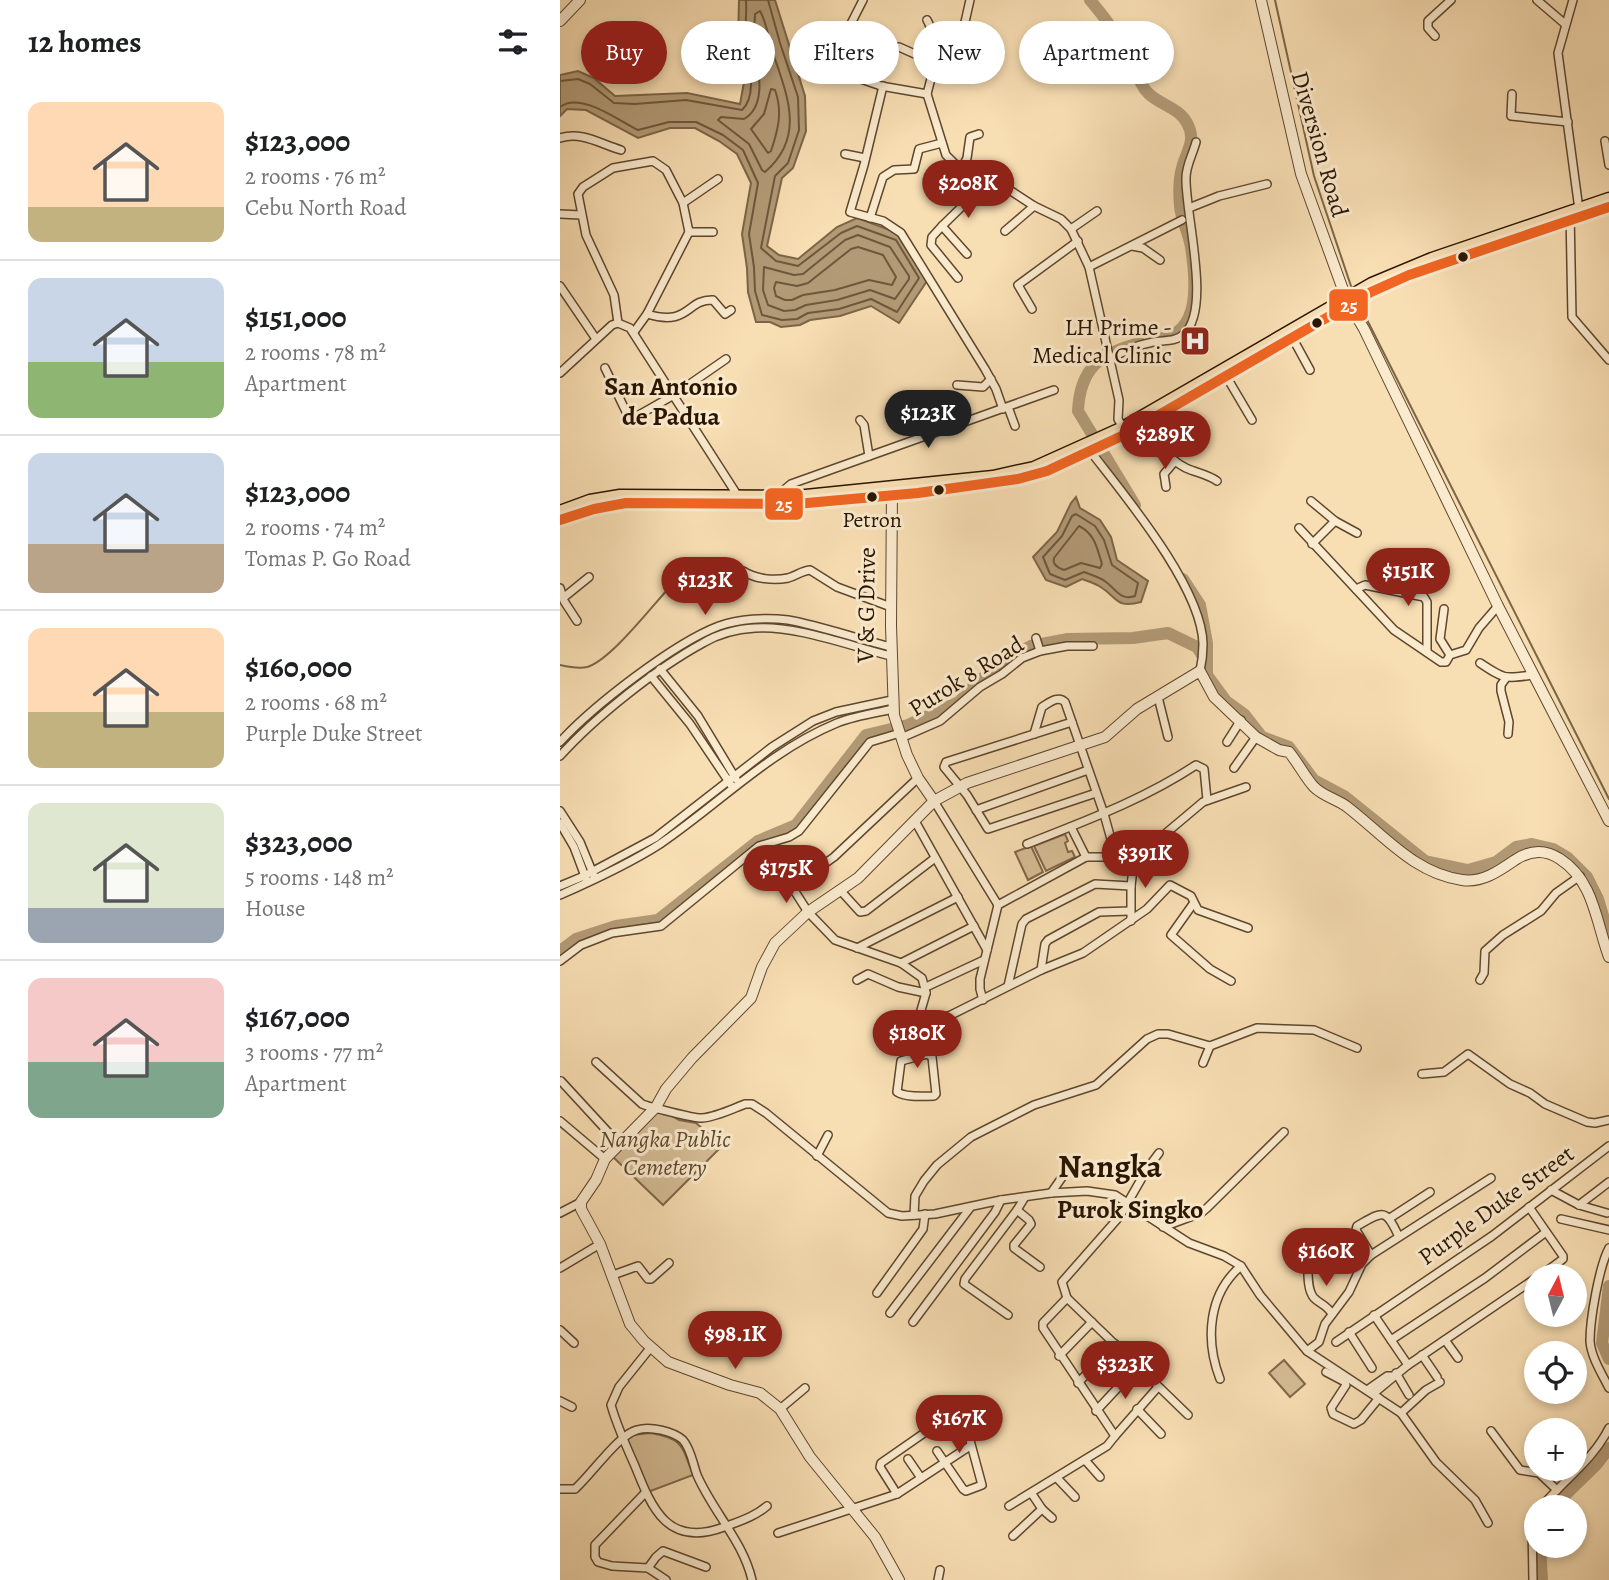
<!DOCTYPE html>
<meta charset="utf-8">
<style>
body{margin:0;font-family:Alegreya,serif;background:#f6f6f6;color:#202124;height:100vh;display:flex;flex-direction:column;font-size:26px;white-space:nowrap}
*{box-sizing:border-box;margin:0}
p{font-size:23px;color:#757577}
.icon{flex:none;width:38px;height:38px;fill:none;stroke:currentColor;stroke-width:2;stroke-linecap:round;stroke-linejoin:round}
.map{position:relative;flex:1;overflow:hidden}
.side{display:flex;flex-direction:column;background:#fff;width:560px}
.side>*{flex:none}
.banner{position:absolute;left:21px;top:21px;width:665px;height:63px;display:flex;gap:14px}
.needle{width:46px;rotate:7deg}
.buttons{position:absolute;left:964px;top:1264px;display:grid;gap:14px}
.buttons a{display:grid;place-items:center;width:63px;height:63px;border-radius:50%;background:#fff;box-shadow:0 4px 10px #0003;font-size:35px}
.price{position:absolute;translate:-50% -60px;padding:0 16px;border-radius:24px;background:#8f2418;color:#fff;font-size:23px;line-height:46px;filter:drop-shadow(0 2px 4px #0008)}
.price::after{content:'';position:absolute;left:50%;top:42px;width:21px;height:16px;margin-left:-10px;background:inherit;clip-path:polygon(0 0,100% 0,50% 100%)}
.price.selected{background:#222;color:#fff}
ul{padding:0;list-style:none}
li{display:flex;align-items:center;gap:21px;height:175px;padding:0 28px}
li+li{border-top:2px solid #e0e0e0}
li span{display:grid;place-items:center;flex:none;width:196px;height:140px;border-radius:14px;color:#555}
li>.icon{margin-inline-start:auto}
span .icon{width:84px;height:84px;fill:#fffc;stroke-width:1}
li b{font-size:30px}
h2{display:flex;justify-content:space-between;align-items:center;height:84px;padding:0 28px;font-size:30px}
.pill{padding:0 24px;border-radius:32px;background:#fff;box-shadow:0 4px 10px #0003;font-size:24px;line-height:63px}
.pill.selected{background:#8f2418;color:#fff}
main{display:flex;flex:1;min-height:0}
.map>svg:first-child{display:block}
</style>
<main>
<section class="side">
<h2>12 homes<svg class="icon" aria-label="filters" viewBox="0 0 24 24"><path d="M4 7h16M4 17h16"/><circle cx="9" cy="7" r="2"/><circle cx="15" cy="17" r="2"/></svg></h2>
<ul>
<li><span style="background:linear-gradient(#ffd9b3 75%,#c2b280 0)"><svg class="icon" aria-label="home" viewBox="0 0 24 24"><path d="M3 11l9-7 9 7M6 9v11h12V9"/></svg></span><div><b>$123,000</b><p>2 rooms · 76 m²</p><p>Cebu North Road</p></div></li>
<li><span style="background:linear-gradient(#c9d6e8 60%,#8fb573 0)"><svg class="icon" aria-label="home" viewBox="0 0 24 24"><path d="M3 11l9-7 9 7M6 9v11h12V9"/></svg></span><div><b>$151,000</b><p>2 rooms · 78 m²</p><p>Apartment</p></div></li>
<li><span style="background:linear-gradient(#c9d6e8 65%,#b9a48a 0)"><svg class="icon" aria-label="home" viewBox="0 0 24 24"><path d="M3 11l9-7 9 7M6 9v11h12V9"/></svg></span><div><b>$123,000</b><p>2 rooms · 74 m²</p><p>Tomas P. Go Road</p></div></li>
<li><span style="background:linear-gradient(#ffd9b3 60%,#c2b280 0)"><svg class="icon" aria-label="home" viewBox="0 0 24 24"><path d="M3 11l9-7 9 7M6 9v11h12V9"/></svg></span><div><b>$160,000</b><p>2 rooms · 68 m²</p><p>Purple Duke Street</p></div></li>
<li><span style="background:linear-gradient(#dfe7d0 75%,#9aa5b1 0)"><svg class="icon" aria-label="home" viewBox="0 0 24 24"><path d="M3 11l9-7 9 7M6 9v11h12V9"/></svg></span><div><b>$323,000</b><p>5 rooms · 148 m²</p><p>House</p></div></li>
<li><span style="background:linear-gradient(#f6c9c9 60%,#7fa58c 0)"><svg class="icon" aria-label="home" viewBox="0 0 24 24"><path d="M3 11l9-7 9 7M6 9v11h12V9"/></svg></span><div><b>$167,000</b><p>3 rooms · 77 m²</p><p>Apartment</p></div></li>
</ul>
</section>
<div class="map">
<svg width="1049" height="1580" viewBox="0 0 1049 1580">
<rect width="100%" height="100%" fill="#f8deb3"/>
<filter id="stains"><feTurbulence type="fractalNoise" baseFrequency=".00286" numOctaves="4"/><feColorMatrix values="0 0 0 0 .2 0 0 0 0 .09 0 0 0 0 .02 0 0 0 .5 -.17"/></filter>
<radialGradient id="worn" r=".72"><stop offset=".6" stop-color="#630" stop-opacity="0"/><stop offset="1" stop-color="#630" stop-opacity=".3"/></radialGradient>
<g fill="#d5bc95" stroke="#80684a" stroke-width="2">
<path d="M505,834L508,841L505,843L508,852L512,851L515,857L486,871L474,846Z"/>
<path d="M471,846L483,872L468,880L455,852Z"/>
<path d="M97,1111H104L119,1120L136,1123L162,1146L103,1205L52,1156Z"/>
<path d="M724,1360L745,1384L730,1397L709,1373Z"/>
<path d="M90,1433C123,1438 122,1446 133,1475L88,1492L67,1440L72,1435Z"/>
</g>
<g fill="#b29a76" stroke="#7c6547" stroke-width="2">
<path d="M179,0H215L245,96L246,131L233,168L222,178L207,246L219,255L238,259L277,227L297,218L341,234L369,278L339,323L311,306L280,316L250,320L240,325L221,327L210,322H196L188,292L187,268L182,234L191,183L177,154L159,141L135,128H110L78,138L26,110L7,109L0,116V75L18,71L34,78L55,96L127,93L180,104L185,77L178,41Z"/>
<path d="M516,497L520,508L540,520L551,537L557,560L588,581L581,602C555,609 558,597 539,586C534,583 528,581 522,579L506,587L486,580L473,557L497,532L511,503Z"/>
</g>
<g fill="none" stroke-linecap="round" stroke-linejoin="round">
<g stroke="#6e583b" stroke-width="2">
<path d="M200,11C206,21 208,35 211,47C225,91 248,135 205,172L202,170L189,144L158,120L161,117L184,119C209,105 197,63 194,41C193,32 195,23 195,14Z"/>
<path d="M0,81L18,79L30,84L54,103L75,104L126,100L182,110C199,94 187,60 185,40C185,26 187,13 186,0"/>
<path d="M211,89L215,90C223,112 218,130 211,151L208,153L191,129L204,114Z"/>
<path d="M0,107C20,91 59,121 78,130L109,122H136L163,135L183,150L198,183L189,234L194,267L195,291L202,315L222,320L237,319L248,313L279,309L311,299L337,312L359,278L336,240L297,226L281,233L238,266L216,261L201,248L215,176L228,163L239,130L238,97L220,43L208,0"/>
<path d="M298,235L330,247L349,276V279L335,299L310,290L277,300L246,305L235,310L224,311L208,305L203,290L204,267L234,275L243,274L285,240Z"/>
<path d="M298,247L323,255L336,277L332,285L309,280L275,290L243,295L232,300H225L216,296L214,288L216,282L237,286L248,283L291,249Z"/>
<path d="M516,514L535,526L544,540L552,565L578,583L575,596C560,601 556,589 546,582C540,577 531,575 524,572L505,580L490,574L483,557L502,536L512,516Z"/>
<path d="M519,526C535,534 537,548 542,564L540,568L521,563L504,570C498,568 492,565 494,558Z"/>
</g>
<g stroke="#7c6547" stroke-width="2">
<path d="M715,0L754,176L792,289"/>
<path d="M796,298L1049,799"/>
<path d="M0,665C9,667 18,669 27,667C50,661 92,606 109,588"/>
</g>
<g stroke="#b29a76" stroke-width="12">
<path d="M530,0C545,18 559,36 570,56C577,69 578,84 589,94C601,105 619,108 627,123C637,140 626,152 622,168C619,179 619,195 620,206C621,220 629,233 631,247C636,280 642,335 598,339"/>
<path d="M575,505L518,411C520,368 540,353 580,343"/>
<path d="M623,579L640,605L647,643V675L666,701L684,714L702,737L729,747L754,780L784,796L865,861L908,870L936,862L956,847L972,844L993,849L1008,858L1027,877L1038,899L1049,936"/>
<path d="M0,951L16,939L56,926L98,920L198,841L236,825L306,735L348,725L399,702L420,679L443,670L460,652L471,646L508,639L573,638L608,633L637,647L647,663"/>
<path d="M1049,1286L1042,1343L1049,1359"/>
<path d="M993,1507L1037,1464L1049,1448"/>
<path d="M980,1545L982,1580"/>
</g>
<g stroke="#5e472d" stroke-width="10">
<g id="minor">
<path d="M303,0L270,65L272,69L321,86L367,94"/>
<path d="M410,0L405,22L399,33L375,63L367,94L386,155L401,170L448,189L474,206L501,219L511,229L529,267L559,400L558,419L563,428"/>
<path d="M977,0L1005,24"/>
<path d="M1013,0L998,53L1020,217"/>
<path d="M367,20C374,31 371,47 380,57"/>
<path d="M875,36L868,28V21L891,0"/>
<path d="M312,50L339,47L375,63"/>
<path d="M323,86L304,165L290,212L323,221L341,233L425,369L436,389L443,409"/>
<path d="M952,94L951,116L1008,122"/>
<path d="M0,138C22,131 40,144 61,150"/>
<path d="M1045,141L1049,165"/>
<path d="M285,154L305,158"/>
<path d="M401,170L407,158L410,137L419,134"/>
<path d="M123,203L158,179"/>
<path d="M629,208L659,196L707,184"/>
<path d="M1010,211L1012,317L1049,360"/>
<path d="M0,214L21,215"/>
<path d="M310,218L323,177L334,170L354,169L359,149L382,143"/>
<path d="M382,226L372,237L371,245L398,278"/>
<path d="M511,229L537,211"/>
<path d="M445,231L474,206"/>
<path d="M129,232H153"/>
<path d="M572,246L583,248L600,260"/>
<path d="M407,254L382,226L428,181"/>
<path d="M529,267L622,220"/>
<path d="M0,286L36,339"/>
<path d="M472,309L458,285L518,241"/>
<path d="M87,314C130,327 126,299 153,300L165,314L171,310"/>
<path d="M58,323L54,295L26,235L18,194L23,187L53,168L93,161L106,170L123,203L129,232L87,314L74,332"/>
<path d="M732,337L750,370"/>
<path d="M549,360C562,351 578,345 593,342C604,340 616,342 624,334C652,309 625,214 626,178C626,165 633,154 636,142"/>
<path d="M45,368L70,420L114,395L166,359"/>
<path d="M0,373L52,325L58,323L70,328L183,504"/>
<path d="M666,376L692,420"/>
<path d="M397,385L423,387L431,379"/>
<path d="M448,407L455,426"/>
<path d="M599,415L607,437L612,447"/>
<path d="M300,420L304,425L309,456"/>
<path d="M580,427C594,441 608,459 626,468C637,473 647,474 657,481"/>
<path d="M531,452C565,496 642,588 643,644C643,652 642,662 640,671"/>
<path d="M606,487L604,474L615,461"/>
<path d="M224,497L225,489L231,484L494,390"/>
<path d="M751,501L775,521L797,533"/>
<path d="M739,528L834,630L881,662H886L890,655L906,650L919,628L938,606"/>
<path d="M752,544L775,521"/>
<path d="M183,571C195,579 214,581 228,578C236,576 241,571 250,570L277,587L331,607"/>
<path d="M0,588L4,601L17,621"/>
<path d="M796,589L805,585L864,597L867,602V652"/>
<path d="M3,598L29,577"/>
<path d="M884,609L880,639L890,655"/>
<path d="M476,638L480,651"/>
<path d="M920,663C944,679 944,679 972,675"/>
<path d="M100,669L138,716L176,779"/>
<path d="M91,676L130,724L171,785"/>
<path d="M946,678L941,685V691L949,722L948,734"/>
<path d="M598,697L608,737"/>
<path d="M512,722L386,762L384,767L407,795L428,829L536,793"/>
<path d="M474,734L482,707C489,703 498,695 505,702L544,814L556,857"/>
<path d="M341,738L380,721L420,687L442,674L462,658L480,651L507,646H533"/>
<path d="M0,742C33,706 114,643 159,626C179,619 206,617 228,620C261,626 298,639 331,647"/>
<path d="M667,742L681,720"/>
<path d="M0,756C35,717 97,668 143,643C158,634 177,629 195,628C235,625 290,646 331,656"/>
<path d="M674,768L696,737"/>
<path d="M374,801L438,905"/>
<path d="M416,810L528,770"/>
<path d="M0,811L20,842L34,876"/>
<path d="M355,821L427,950"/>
<path d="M0,823L14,847L26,879"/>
<path d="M511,827L526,857"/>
<path d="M467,844C525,821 583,800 636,765L644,769L647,800"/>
<path d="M0,886L24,876L95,838L212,747L253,721L276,712L332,700"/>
<path d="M280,890L300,912L306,911L375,858"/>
<path d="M0,895C34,880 69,864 100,844C159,804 209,751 277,723C294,716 315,713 334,709"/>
<path d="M633,904L611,935L650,969L671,981"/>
<path d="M571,921V886L574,860L643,802L686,787"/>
<path d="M297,948L398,897"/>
<path d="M0,961L21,945L52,933L101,926L199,846L229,837L239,831L310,742L340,733"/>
<path d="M341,963L414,926"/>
<path d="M481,970L485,944L488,940L539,912L570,911"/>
<path d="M297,980L308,974L338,987L366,993"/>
<path d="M920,980L924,973L925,951L943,935L981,911L996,893L1020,876"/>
<path d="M448,986L462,924L466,919L535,884L571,886"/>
<path d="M366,987L424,960"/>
<path d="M423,1000L420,989V979L438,905L526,857H556L574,860"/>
<path d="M356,1027L391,1015L481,970L523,953L587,909L610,885L631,896L638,910L688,928"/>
<path d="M367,1054L372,1057L376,1094L374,1096C363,1096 347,1098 337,1092L341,1061Z"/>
<path d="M354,1056L355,1031L366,993L362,978L341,963L275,940L248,912L232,887L274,857L358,778"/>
<path d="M36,1062L82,1104C86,1106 136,1119 142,1118C156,1117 172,1109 185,1104H192L206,1113L328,1213L342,1216L375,1214L441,1200L491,1193L527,1191L555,1195L629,1243L664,1256L681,1266L700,1295L747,1351L841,1413L876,1462L915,1500L928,1523"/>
<path d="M643,1063L650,1046"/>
<path d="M862,1074L884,1072L908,1054L950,1084L970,1093L985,1104L1027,1122L1035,1123L1049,1120"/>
<path d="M1,1081L59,1144"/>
<path d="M0,1121L45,1159"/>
<path d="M599,1153L587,1169L560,1216L502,1282L507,1298L628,1415"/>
<path d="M257,1156L268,1135"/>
<path d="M991,1190L1019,1205L1047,1213"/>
<path d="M491,1193L510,1166"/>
<path d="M1019,1205L1049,1182"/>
<path d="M969,1207L1003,1256V1259L980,1276"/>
<path d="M457,1210L469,1220L471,1224L454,1245V1248L480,1267"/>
<path d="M0,1213L21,1202"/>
<path d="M354,1215L355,1196L364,1181L377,1165L411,1137L474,1105L536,1085L587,1039L598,1034H608L650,1046L697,1028L754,1030L797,1048"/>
<path d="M830,1218L870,1192"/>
<path d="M1001,1219L1049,1230"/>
<path d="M603,1227L641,1213L647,1208L724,1132"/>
<path d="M838,1235C825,1207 822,1212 797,1226L796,1230L811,1255L931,1178"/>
<path d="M773,1241C787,1245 797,1246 806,1259"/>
<path d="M1049,1248C1039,1267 1030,1319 1030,1341C1031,1357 1042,1374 1049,1388"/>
<path d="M748,1262C748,1273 747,1290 754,1298C760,1304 767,1305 772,1314"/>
<path d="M0,1268L40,1244"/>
<path d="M53,1275L78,1266L88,1279H91L109,1263"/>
<path d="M317,1293L363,1229L365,1214"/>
<path d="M330,1313L410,1208"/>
<path d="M448,1315L404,1284L405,1279L457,1210L465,1197"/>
<path d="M814,1315L848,1365"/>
<path d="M353,1322L435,1212L441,1200"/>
<path d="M0,1330L14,1343"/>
<path d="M789,1332L812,1368"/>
<path d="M831,1340L925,1278L986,1232"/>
<path d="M885,1340L898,1358"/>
<path d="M776,1342L932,1236L1049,1146"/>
<path d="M91,1347L59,1387L51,1405C57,1426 66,1446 75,1466C92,1509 108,1548 164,1527C180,1521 194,1517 207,1506"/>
<path d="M747,1351L759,1342L765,1324L789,1292L802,1264L811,1255"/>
<path d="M862,1355L877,1377"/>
<path d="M499,1356L532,1322"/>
<path d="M766,1372L785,1382L786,1385L771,1408L773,1414L794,1424L801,1420L819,1398"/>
<path d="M836,1373L849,1395"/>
<path d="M660,1379C645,1340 648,1294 681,1266"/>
<path d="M518,1383L555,1344"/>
<path d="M807,1390L827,1376H833"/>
<path d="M813,1394L848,1365L976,1278"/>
<path d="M0,1401L12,1407"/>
<path d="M220,1409L245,1388"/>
<path d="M577,1409L601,1434"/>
<path d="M536,1411L577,1367"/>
<path d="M841,1413L866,1390L880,1382"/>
<path d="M931,1431L960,1470L979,1473L997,1490"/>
<path d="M555,1436L598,1387"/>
<path d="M348,1459L361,1478"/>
<path d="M525,1460L540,1477"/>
<path d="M497,1478L515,1497"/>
<path d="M0,1489H15C31,1475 59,1434 77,1430C90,1426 113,1431 123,1440C131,1449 133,1464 137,1475C153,1512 183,1541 192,1580"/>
<path d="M85,1493L35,1545V1557L38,1562L52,1566L88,1568L96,1557L103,1551L146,1567"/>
<path d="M337,1494L320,1467L321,1463L393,1413L399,1414L404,1418L422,1485L406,1491L403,1489L377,1451"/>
<path d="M449,1506L547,1446L555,1436L483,1328V1323L507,1298"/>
<path d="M981,1507C1004,1480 1033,1460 1049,1428"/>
<path d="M482,1509L492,1518"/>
<path d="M218,1533L337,1494L410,1446"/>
<path d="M453,1536L482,1509L472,1494"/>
<path d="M88,1568L106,1580"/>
<path d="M378,1580L380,1570"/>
<path d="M973,1580L972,1525L976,1514"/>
</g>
</g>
<g stroke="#5e472d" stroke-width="12">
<g id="tertiary">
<path d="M701,0L741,174L786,298"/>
<path d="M0,21L20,0"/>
<path d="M789,304L804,329L938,606L1049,821"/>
<path d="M332,489L331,626L334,715L347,755L358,778L374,801"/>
<path d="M339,1580L315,1537L250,1457L220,1409L200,1393L170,1385L108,1362L84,1341L70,1324L40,1244L21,1209V1202L36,1180L45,1159L96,1107L106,1089L132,1058L191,998L202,967L215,943L248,912L298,878L374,801L407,783L545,737L577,709L640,671L654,697L696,737L719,750L729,752C738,763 745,777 754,787C763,796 776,799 786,806C823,834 853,873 902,880C922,883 939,871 955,860C970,850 985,849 1000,859C1034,881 1036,922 1049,957"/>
</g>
</g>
<g stroke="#2a1500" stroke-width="15">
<path id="primary" d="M0,512L30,501L60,496L236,497L433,477L474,468L563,428L812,284L872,259L1049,199"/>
</g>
<use href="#minor" stroke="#faeace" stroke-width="7"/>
<use href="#tertiary" stroke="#faeace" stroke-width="10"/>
<use href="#primary" stroke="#f8deb3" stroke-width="12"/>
<g stroke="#faeace" stroke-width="16">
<path id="bus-1" d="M0,520L34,509L66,503L236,504L358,493L458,479L487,471L566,434L811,292L849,275L1049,207"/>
</g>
<use href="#bus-1" stroke="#f26522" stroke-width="10"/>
</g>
<defs>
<g id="hospital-square" transform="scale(1.575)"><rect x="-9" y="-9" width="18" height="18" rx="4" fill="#8f2418" stroke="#faeace"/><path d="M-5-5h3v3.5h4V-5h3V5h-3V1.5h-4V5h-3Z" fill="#fff"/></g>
</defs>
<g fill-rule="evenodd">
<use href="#hospital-square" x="635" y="341"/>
</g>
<g fill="#2a1500" stroke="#faeace" stroke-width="2.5">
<circle cx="903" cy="257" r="6"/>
<circle cx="757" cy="323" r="6"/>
<circle cx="379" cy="490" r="6"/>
<circle cx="312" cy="497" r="6"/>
</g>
<g text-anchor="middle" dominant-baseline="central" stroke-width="6" stroke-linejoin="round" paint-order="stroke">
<g font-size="22" fill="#2a1500" stroke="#faeace">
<text x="312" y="520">Petron</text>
</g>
<g font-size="24" fill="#2a1500" stroke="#faeace">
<text transform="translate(760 144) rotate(74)">Diversion Road</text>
<text transform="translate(306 605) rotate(-89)">V &amp; G Drive</text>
<text transform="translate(406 676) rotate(-32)">Purok 8 Road</text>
<text transform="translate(936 1205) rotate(-36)">Purple Duke Street</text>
</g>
<g font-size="24" fill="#2a1500" stroke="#faeace" text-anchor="end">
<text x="612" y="327">LH Prime -<tspan x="612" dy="28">Medical Clinic</tspan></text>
</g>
<g font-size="24" font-style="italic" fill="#5d472d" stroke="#faeace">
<text x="105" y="1139">Nangka Public<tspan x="105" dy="28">Cemetery</tspan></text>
</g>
<g font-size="26" font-weight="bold" fill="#2a1500" stroke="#faeace">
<text x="111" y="386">San Antonio<tspan x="111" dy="30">de Padua</tspan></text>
<text x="570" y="1209">Purok Singko</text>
</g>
<g font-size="32" font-weight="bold" fill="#2a1500" stroke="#faeace">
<text x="550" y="1166">Nangka</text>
</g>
</g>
<g stroke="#faeace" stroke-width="2.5">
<rect x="768" y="288" width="41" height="34" rx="7" fill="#f26522"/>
<rect x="204" y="487" width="40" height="34" rx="7" fill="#f26522"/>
</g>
<g font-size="19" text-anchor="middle" font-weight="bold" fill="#fff">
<text x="789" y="312">25</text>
<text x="224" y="511">25</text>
</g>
<rect width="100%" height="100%" filter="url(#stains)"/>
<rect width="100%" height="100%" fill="url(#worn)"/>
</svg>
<div class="buttons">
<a><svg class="needle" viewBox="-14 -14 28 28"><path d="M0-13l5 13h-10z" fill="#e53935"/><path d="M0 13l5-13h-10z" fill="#757577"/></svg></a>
<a><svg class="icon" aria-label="locate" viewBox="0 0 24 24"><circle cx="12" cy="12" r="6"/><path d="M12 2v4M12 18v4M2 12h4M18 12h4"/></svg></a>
<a>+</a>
<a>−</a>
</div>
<b class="price" style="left:408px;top:220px">$208K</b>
<b class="price selected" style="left:368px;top:450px">$123K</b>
<b class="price" style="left:605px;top:471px">$289K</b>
<b class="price" style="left:848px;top:608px">$151K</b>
<b class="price" style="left:145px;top:617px">$123K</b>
<b class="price" style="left:585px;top:890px">$391K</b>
<b class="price" style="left:226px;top:905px">$175K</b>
<b class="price" style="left:357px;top:1070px">$180K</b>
<b class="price" style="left:766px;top:1288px">$160K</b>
<b class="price" style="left:175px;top:1371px">$98.1K</b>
<b class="price" style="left:565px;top:1401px">$323K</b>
<b class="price" style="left:399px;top:1455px">$167K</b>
<div class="banner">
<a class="pill selected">Buy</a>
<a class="pill">Rent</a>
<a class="pill">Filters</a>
<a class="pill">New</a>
<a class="pill">Apartment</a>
</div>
</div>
</main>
